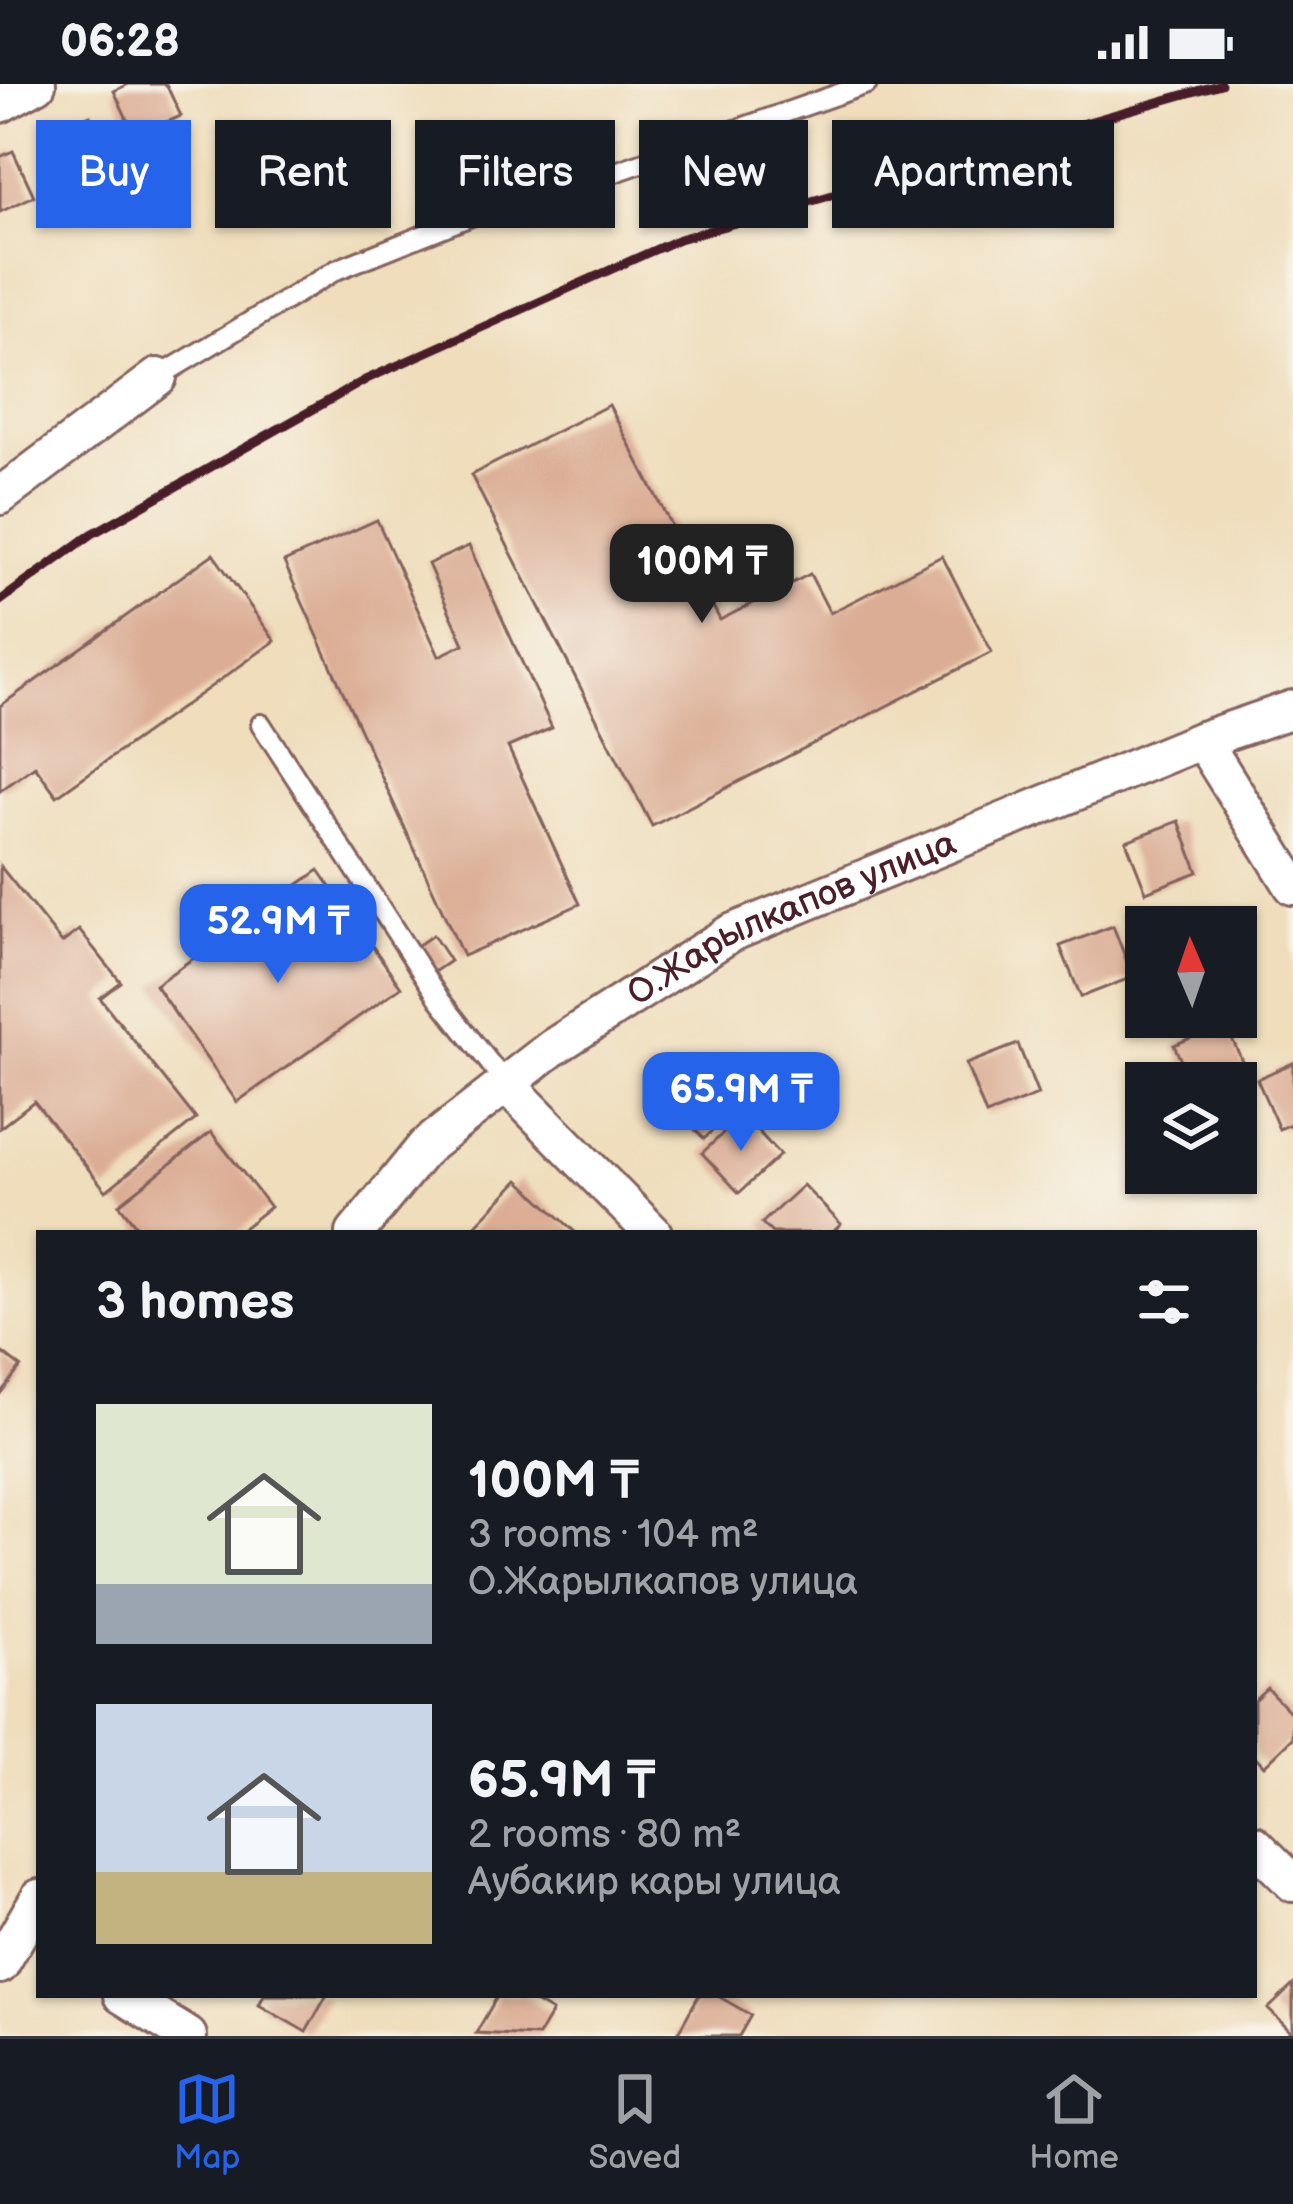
<!DOCTYPE html>
<meta charset="utf-8">
<style>
body{margin:0;font-family:"Balsamiq Sans",sans-serif;background:#242831;color:#f1f3f6;height:100vh;display:flex;flex-direction:column;font-size:45px;white-space:nowrap}
*{box-sizing:border-box;margin:0}
p{font-size:39px;color:#9ea1a6}
.icon{flex:none;width:66px;height:66px;fill:none;stroke:currentColor;stroke-width:2;stroke-linecap:round;stroke-linejoin:round}
.map{position:relative;flex:1;overflow:hidden}
.drawer{position:absolute;left:36px;top:1146px;width:1221px;height:768px;display:flex;flex-direction:column;background:#171b24;border-radius:0px;box-shadow:0 3px 9px #0004}
.drawer>*{flex:none}
.guide{position:absolute;left:36px;top:36px;width:1221px;height:108px;display:flex;gap:24px}
.needle{width:78px;rotate:358deg}
.fabs{position:absolute;left:1125px;top:822px;display:grid;gap:24px}
.fabs a{display:grid;place-items:center;width:132px;height:132px;border-radius:0px;background:#171b24;box-shadow:0 3px 9px #0004;font-size:60px}
.price{position:absolute;translate:-50% -102px;padding:0 27px;border-radius:24px;background:#2563eb;color:#fff;font-size:39px;line-height:78px;filter:drop-shadow(0 3px 6px #0008)}
.price::after{content:'';position:absolute;left:50%;top:72px;width:36px;height:27px;margin-left:-18px;background:inherit;clip-path:polygon(0 0,100% 0,50% 100%)}
.price.on{background:#222;color:#fff}
ul{padding:0;list-style:none}
li{display:flex;align-items:center;gap:36px;height:300px;padding:0 60px}
li span{display:grid;place-items:center;flex:none;width:336px;height:240px;border-radius:0px;color:#555}
li>.icon{margin-inline-start:auto}
span .icon{width:144px;height:144px;fill:#fffc;stroke-width:1}
li b{font-size:51px}
h2{display:flex;justify-content:space-between;align-items:center;height:144px;padding:0 60px;font-size:51px}
.chip{padding:0 42px;border-radius:0px;background:#171b24;box-shadow:0 3px 9px #0004;font-size:42px;line-height:108px}
.chip.on{background:#2563eb;color:#fff}
.status{display:flex;justify-content:space-between;align-items:center;height:84px;padding:0 60px;background:#171b24;direction:ltr}
.status svg{height:33px;fill:currentColor}
.tab-bar{display:flex;justify-content:space-around;align-items:center;height:168px;border-top:3px solid #363941;background:#171b24;font-size:33px;color:#9ea1a6}
.tab-bar a{display:grid;justify-items:center;gap:6px}
.tab-bar .on{color:#2563eb}
.map>svg:first-child{display:block}
</style>
<div class="status"><b>06:28</b><svg viewBox="0 0 49 12"><path d="M0 12V9h3v3zM5 12V6h3v6zM10 12V3h3v9zM15 12V0h3v12zM26 1h20v11H26zM47 4h2v5h-2z"/></svg></div>
<div class="map">
<svg width="1293" height="1952" viewBox="0 0 1293 1952">
<rect width="100%" height="100%" fill="#f7f3e8"/>
<filter id="ink" filterUnits="userSpaceOnUse"><feTurbulence type="fractalNoise" baseFrequency=".00833" numOctaves="2"/><feDisplacementMap in="SourceGraphic" scale="24" xChannelSelector="R" yChannelSelector="G"/><feConvolveMatrix kernelMatrix="1 2 1 2 8 2 1 2 1" color-interpolation-filters="sRGB"/></filter>
<filter id="wash" filterUnits="userSpaceOnUse"><feTurbulence type="fractalNoise" baseFrequency=".004" numOctaves="4" result="noise"/><feDisplacementMap in="SourceGraphic" scale="48" xChannelSelector="R" yChannelSelector="G"/><feGaussianBlur stdDeviation="2.7" result="paint"/><feColorMatrix in="noise" values="0 0 0 0 0 0 0 0 0 0 0 0 0 0 0 0 0 1.4 0 .05"/><feComposite in="paint" operator="in"/></filter>
<g filter="url(#wash)">
<rect width="100%" height="100%" fill="#efddbb"/>
<g id="blocks">
<g fill="#dbad94">
<path d="M129,0H166L181,32L135,52L114,7Z"/>
<path d="M90,31L110,76L66,97L45,52Z"/>
<path d="M13,67L34,112L0,128V73Z"/>
<path d="M609,321L720,536L810,490L830,529L942,472L992,568L652,742L471,391Z"/>
<path d="M377,436L439,572L464,560L428,480L469,462L552,644L508,663L580,820L463,872L284,478Z"/>
<path d="M213,470L275,557L57,712L35,682L0,707V622Z"/>
<path d="M1179,737L1198,788L1146,808L1126,757Z"/>
<path d="M0,782L62,859L79,846L121,898L100,914L196,1035L106,1107L34,1017L0,1044Z"/>
<path d="M319,786L401,903L237,1018L155,901Z"/>
<path d="M1113,842L1133,893L1081,913L1060,862Z"/>
<path d="M433,851L450,877L428,892L411,866Z"/>
<path d="M1225,939L1247,988L1223,999H1191L1174,961Z"/>
<path d="M1018,960L1038,1011L986,1031L966,980Z"/>
<path d="M707,977L745,1016L704,1055L666,1015Z"/>
<path d="M1293,979V1039L1279,1045L1257,995Z"/>
<path d="M743,1031L780,1071L739,1109L702,1069Z"/>
<path d="M211,1048L270,1123L237,1149H142L119,1120Z"/>
<path d="M519,1096L576,1149H468Z"/>
<path d="M803,1101L841,1140L832,1149H772L762,1139Z"/>
<path d="M0,1267L21,1283L0,1310Z"/>
<path d="M1267,1604L1293,1631V1654L1264,1682L1254,1671V1616Z"/>
<path d="M1293,1901V1950L1268,1925Z"/>
<path d="M264,1911H327L306,1948L259,1921Z"/>
<path d="M498,1911H523L552,1928L538,1952L476,1949Z"/>
<path d="M699,1911H716L751,1931L739,1952H676Z"/>
</g>
</g>
</g>
<g filter="url(#ink)">
<use href="#blocks" fill-opacity="0" stroke="#84625d" stroke-width="3"/>
<g fill="none" stroke-linecap="round" stroke-linejoin="round">
<g stroke="#84625d" stroke-width="24">
<g id="lane">
<path d="M158,293L336,186L549,101L604,92L867,0"/>
<path d="M261,640L440,916L507,1001"/>
</g>
</g>
<g stroke="#84625d" stroke-width="42">
<g id="street">
<path d="M0,20L37,0"/>
<path d="M0,412L158,293"/>
<path d="M1202,656L1293,802"/>
<path d="M507,1001L653,1149"/>
<path id="s1" d="M355,1149L425,1063L552,964L731,849L1202,656L1293,625"/>
<path d="M1254,1760L1293,1799"/>
<path d="M0,1881L39,1814"/>
<path d="M122,1911L188,1952"/>
</g>
</g>
<use href="#lane" stroke="#fff" stroke-width="18"/>
<use href="#street" stroke="#fff" stroke-width="36"/>
<path stroke="#4a1f2b" stroke-width="9" d="M0,517L92,450L367,295L679,155L1221,0"/>
</g>
</g>
<g text-anchor="middle" dominant-baseline="central" stroke-width="9" stroke-linejoin="round" paint-order="stroke">
<g font-size="36" fill="#4a1f2b" stroke="#f7f3e8">
<text stroke="none"><textPath href="#s1" startOffset="546">О.Жарылкапов улица</textPath></text>
</g>
</g>
</svg>
<div class="fabs">
<a><svg class="needle" viewBox="-14 -14 28 28"><path d="M0-13l5 13h-10z" fill="#e53935"/><path d="M0 13l5-13h-10z" fill="#9ea1a6"/></svg></a>
<a><svg class="icon" aria-label="layers" viewBox="0 0 24 24"><path d="M12 4l9 5-9 5-9-5zM3 14l9 5 9-5"/></svg></a>
</div>
<b class="price on" style="left:702px;top:542px">100M ₸</b>
<b class="price" style="left:278px;top:902px">52.9M ₸</b>
<b class="price" style="left:741px;top:1070px">65.9M ₸</b>
<div class="guide">
<a class="chip on">Buy</a>
<a class="chip">Rent</a>
<a class="chip">Filters</a>
<a class="chip">New</a>
<a class="chip">Apartment</a>
</div>
<section class="drawer">
<h2>3 homes<svg class="icon" aria-label="filters" viewBox="0 0 24 24"><path d="M4 7h16M4 17h16"/><circle cx="9" cy="7" r="2"/><circle cx="15" cy="17" r="2"/></svg></h2>
<ul>
<li><span style="background:linear-gradient(#dfe7d0 75%,#9aa5b1 0)"><svg class="icon" aria-label="home" viewBox="0 0 24 24"><path d="M3 11l9-7 9 7M6 9v11h12V9"/></svg></span><div><b>100M ₸</b><p>3 rooms · 104 m²</p><p>О.Жарылкапов улица</p></div></li>
<li><span style="background:linear-gradient(#c9d6e8 70%,#c2b280 0)"><svg class="icon" aria-label="home" viewBox="0 0 24 24"><path d="M3 11l9-7 9 7M6 9v11h12V9"/></svg></span><div><b>65.9M ₸</b><p>2 rooms · 80 m²</p><p>Аубакир кары улица</p></div></li>
</ul>
</section>
</div>
<nav class="tab-bar">
<a class="on"><svg class="icon" aria-label="map" viewBox="0 0 24 24"><path d="M3 6l6-2 6 2 6-2v14l-6 2-6-2-6 2zM9 4v14M15 6v14"/></svg>Map</a>
<a><svg class="icon" aria-label="saved" viewBox="0 0 24 24"><path d="M7 4h10v16l-5-4-5 4z"/></svg>Saved</a>
<a><svg class="icon" aria-label="home" viewBox="0 0 24 24"><path d="M3 11l9-7 9 7M6 9v11h12V9"/></svg>Home</a>
</nav>
